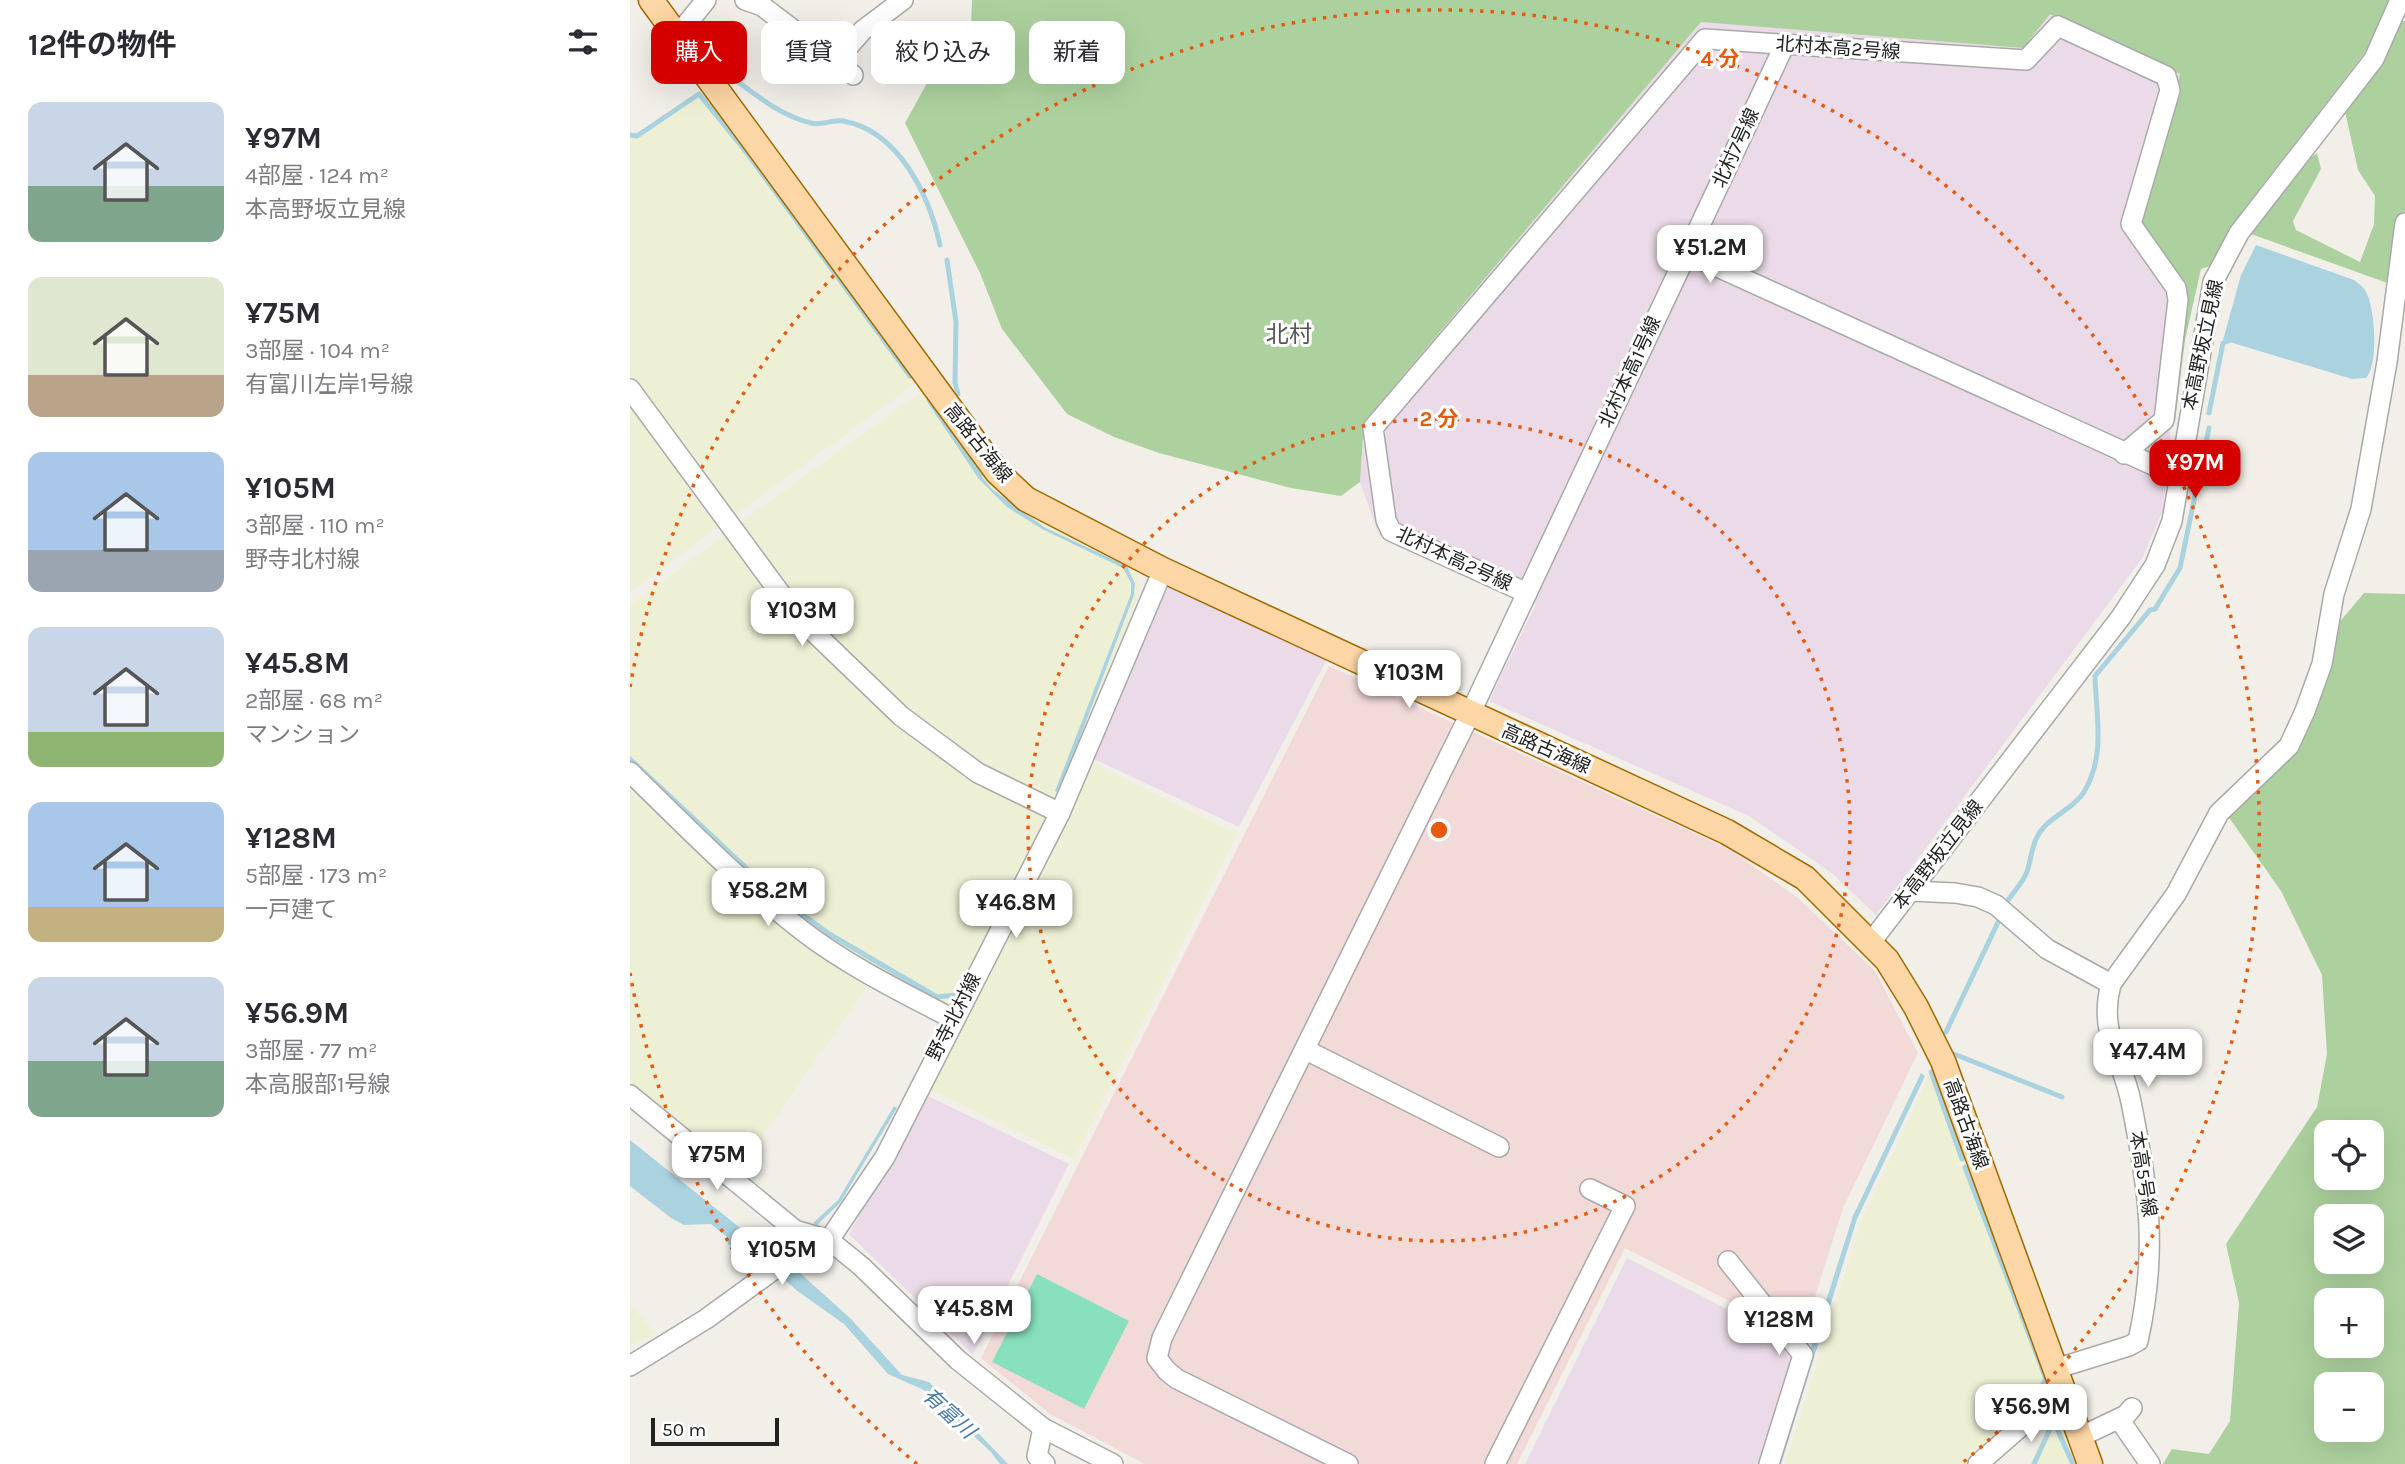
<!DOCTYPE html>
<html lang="ja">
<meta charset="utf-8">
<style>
body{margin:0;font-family:Karla,"Noto Sans JP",sans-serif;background:#f2f2f3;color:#2b2b33;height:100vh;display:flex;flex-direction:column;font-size:26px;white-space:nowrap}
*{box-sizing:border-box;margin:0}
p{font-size:23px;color:#7c7c81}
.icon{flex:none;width:38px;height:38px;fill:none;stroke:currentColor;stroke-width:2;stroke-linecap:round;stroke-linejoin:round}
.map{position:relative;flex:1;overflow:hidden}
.sheet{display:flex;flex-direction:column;background:#fff;width:630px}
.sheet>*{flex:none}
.top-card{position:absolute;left:21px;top:21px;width:665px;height:63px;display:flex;gap:14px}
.tools{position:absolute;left:1684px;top:1120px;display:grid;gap:14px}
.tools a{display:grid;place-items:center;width:70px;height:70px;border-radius:14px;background:#fff;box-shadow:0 7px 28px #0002;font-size:35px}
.scale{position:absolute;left:21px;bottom:18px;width:128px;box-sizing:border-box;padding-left:7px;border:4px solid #222;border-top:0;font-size:19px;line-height:24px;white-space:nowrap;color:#222;-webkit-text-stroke:5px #fff;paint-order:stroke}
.price{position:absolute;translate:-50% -60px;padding:0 16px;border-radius:14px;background:#fff;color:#222;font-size:23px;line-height:46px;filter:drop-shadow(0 2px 4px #0008)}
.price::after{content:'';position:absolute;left:50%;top:42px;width:21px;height:16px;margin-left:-10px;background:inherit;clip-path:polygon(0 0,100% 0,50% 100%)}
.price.on{background:#d40000;color:#fff}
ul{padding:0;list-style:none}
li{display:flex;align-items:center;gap:21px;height:175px;padding:0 28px}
li span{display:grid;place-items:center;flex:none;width:196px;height:140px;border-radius:14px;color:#555}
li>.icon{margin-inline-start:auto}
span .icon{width:84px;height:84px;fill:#fffc;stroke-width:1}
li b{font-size:30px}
h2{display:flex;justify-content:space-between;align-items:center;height:84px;padding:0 28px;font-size:30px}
.tag{padding:0 24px;border-radius:14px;background:#fff;box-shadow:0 7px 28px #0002;font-size:24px;line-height:63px}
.tag.on{background:#d40000;color:#fff}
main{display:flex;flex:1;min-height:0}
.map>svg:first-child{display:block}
</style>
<main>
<section class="sheet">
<h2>12件の物件<svg class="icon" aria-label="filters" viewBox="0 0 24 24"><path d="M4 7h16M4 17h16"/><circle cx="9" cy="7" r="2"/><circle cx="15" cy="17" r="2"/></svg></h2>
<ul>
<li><span style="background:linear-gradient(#c9d6e8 60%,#7fa58c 0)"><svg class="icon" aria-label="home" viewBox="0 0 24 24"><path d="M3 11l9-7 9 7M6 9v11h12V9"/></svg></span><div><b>¥97M</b><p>4部屋 · 124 m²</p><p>本高野坂立見線</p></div></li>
<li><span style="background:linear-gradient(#dfe7d0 70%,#b9a48a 0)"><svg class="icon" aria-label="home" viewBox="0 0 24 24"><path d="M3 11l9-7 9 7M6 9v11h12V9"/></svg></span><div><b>¥75M</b><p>3部屋 · 104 m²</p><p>有富川左岸1号線</p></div></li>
<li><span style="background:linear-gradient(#a9c7e8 70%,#9aa5b1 0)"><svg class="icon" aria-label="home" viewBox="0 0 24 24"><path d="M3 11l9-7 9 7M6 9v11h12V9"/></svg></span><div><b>¥105M</b><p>3部屋 · 110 m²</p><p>野寺北村線</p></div></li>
<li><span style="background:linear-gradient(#c9d6e8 75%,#8fb573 0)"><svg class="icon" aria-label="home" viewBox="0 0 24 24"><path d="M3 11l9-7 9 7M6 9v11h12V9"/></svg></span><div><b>¥45.8M</b><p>2部屋 · 68 m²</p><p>マンション</p></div></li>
<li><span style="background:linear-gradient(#a9c7e8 75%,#c2b280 0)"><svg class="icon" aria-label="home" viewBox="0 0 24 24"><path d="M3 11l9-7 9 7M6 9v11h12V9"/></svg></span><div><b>¥128M</b><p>5部屋 · 173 m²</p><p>一戸建て</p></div></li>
<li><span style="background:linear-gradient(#c9d6e8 60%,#7fa58c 0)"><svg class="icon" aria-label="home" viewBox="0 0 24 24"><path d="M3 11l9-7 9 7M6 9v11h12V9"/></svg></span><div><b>¥56.9M</b><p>3部屋 · 77 m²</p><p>本高服部1号線</p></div></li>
</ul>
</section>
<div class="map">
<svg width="1775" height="1464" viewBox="0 0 1775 1464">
<rect width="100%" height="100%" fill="#f2efe9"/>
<path fill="#f2dad9" d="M699,666L1099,849L1168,898L1245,971L1288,1053L1213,1208L1172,1338L995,1248L887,1464H515L420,1414L351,1358Z"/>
<g fill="#ebdbe8">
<path d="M1419,13L1551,74L1509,215L1545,276L1541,425L1533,510L1513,557L1246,915L1203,874L1119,816L859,701L906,604L749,535L730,482L734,422L1071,22L1393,48Z"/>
<path d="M539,585L697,659L609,827L462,758Z"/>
<path d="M296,1095L439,1164L343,1355L219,1234Z"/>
<path d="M997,1258L1146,1334L1166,1353L1131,1464H895Z"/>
</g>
<g fill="#eef0d5">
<path d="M73,87L285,377L283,385L102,517L0,382V136H9Z"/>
<path d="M294,390L365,480L505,567L509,576L508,597L428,794L413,799L352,768L301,733L170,614L110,523Z"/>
<path d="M0,400L90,521L88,527L0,592Z"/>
<path d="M96,534L164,622L415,815L416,819L326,999L312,1003L241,970L154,908L0,764V605Z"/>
<path d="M458,761L607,834L444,1159L298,1089Z"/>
<path d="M0,779L242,980L106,1174L0,1086Z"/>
<path d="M1304,1070L1336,1159L1326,1164L1327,1167L1338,1163L1419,1380L1405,1404L1338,1464H1155L1231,1221L1300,1072Z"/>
<path d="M0,1305L26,1333L0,1346Z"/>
<path d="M1421,1423L1435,1430L1448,1464H1400L1416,1425Z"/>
</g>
<g fill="#add19e" fill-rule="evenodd">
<path d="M342,0H1761L1743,42L1611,213L1584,265L1571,269L1555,340L1545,421L1541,425L1555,286L1512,230L1509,215L1550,74L1420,14L1393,48L1071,22L734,422L730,482L711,496L661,488L529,453L484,437L437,414L372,329L350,273L275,123L296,85L307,52L325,50L337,42L341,25Z"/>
<path d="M1771,21H1775V209L1763,285L1618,233L1664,170L1687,153L1691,169L1663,221L1666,230L1730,262L1744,224L1745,196L1728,170L1714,107L1755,52Z"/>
<path d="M1734,593L1775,594V1464H1533L1542,1449L1579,1454L1600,1421L1609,1303L1596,1244L1687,1107L1697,1054L1692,975L1651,891L1595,812L1652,758L1701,632ZM1696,1132H1741V1178H1696ZM1696,1216H1741V1262H1696ZM1696,1300H1741V1346H1696ZM1696,1384H1741V1430H1696Z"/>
</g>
<path fill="#88e0be" d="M407,1274L499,1321L454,1409L362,1362Z"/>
<g fill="#aad3df">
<path d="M1626,245L1724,280C1729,284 1734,287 1736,292C1745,307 1749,365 1736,378L1722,379L1593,340L1611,275Z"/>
<path d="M347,471L362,489L414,527L497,566L505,584L504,595L429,793L425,791L501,594V583L493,568L412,529L377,507L348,478Z"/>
<path d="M1291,1073L1295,1076L1227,1219L1151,1464H1144L1223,1216Z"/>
<path d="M264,1106L267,1108L210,1203L187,1225L183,1223L208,1200Z"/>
<path d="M0,1140L134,1247L150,1255L221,1319L272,1375L299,1382L378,1464H370L361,1452L294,1390L258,1374L214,1324L166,1290L137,1263L98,1244L97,1237L81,1224L54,1225L41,1218L0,1186Z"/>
</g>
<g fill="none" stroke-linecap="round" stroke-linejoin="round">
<g stroke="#aad3df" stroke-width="5">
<path d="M99,75C125,94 149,115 181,123C192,126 203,119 213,121C269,131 299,195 310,245"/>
<path d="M0,135L7,136L69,94L117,153L280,376"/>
<path d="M317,260L326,322L325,383L328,394"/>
<path d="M299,400L350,476"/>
<path d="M1579,413L1593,343L1605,338"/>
<path d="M0,759L146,896L201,935L307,997L326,995L328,992"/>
<path d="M1374,906C1381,895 1391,885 1396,874C1401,863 1401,848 1407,837C1417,817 1443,810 1454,792C1476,755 1466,716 1465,676L1520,610L1525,609L1550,568L1579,428"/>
<path d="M1316,1032L1371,916"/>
<path d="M1324,1054L1432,1097"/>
<path d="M1301,1072L1332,1159"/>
<path d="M1335,1167L1416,1379L1402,1402L1378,1425"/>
<path d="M1428,1431L1443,1464"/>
<path d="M1404,1464L1420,1429"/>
</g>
<g stroke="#a9a9a9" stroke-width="22">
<g id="minor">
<path d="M115,0L132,6L223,75"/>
<path d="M47,36L76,0"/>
<path d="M205,62L233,30L273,0"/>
<path d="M1057,253L1155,44"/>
<path d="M0,389L167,616L271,716L348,773L430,813"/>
<path d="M897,593L761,531L756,520L743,428L1075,39L1396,60L1428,26L1536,76L1540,90L1501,224L1546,288L1548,300L1534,420L1494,454"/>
<path d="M0,772C56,827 112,884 174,932C220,967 272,992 323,1019"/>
<path d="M1281,891L1325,893L1348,897L1366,905L1417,949L1481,984C1468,1032 1492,1057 1501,1102C1519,1191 1528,1251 1508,1341L1499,1346L1425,1369"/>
<path d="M1241,942L1491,617L1525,565L1542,521L1583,282L1609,233L1744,59L1770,0"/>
<path d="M1481,984L1546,894L1589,813L1659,746L1675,711L1692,664L1704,594L1731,509L1757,362L1775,223"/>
<path d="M676,1050L869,1147"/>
<path d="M0,1095L165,1230L199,1240L231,1266L328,1360L413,1428L483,1464"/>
<path d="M1098,1261L1173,1355L1139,1464"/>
<path d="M0,1366L76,1319L171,1250L199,1240L255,1157L430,813L533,570"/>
<path d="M1489,1419L1520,1464"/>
<path d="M413,1428L407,1456L415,1464"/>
<path d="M1450,1437L1496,1415L1502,1408"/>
<path d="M718,1464L547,1379L537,1371L527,1358L532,1338L840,714L1057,253L1547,476"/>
<path d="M865,1464L995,1206L960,1189"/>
<path d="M1348,1464L1404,1415L1434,1397"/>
</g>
</g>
<g stroke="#a06b00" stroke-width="27">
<path id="major" d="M21,0L367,472L396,499L533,570L1097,832L1175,878L1257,960L1286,1007L1313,1061L1460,1464"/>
</g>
<use href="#minor" stroke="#fff" stroke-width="19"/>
<use href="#major" stroke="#fcd6a4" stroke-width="24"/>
</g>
<g fill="none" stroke="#e8590c" stroke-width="3.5" stroke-dasharray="3.5 7">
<circle cx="809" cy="830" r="411"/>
<path d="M287 1464A821 821 0 0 1 0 973M0 687A821 821 0 1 1 1331 1464"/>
</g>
<g text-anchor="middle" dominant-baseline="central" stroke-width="6" stroke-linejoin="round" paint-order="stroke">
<g font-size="19" fill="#222" stroke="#fff">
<text transform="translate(1208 48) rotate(4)">北村本高2号線</text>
<text transform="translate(1106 148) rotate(-65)">北村7号線</text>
<text transform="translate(1573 345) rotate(-78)">本高野坂立見線</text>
<text transform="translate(1000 372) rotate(-65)">北村本高1号線</text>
<text transform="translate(348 443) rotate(51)">高路古海線</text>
<text transform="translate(824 559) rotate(25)">北村本高2号線</text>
<text transform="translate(916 749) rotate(24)">高路古海線</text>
<text transform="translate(1308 855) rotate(-52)">本高野坂立見線</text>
<text transform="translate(324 1017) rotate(-63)">野寺北村線</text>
<text transform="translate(1336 1124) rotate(70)">高路古海線</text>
<text transform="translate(1513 1174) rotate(81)">本高5号線</text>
</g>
<g font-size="21" font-style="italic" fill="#4a7aab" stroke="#fff">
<text transform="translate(319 1413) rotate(43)">有富川</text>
</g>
<g font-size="23" fill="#555" stroke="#fff">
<text x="659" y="334">北村</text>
</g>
</g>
<circle cx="809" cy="830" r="10" fill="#e8590c" stroke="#fff" stroke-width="3.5"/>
<g font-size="21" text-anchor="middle" font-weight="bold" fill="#e8590c" stroke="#fff" stroke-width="6" stroke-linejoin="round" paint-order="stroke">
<text x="1090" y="66">4 分</text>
<text x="809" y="426">2 分</text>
</g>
</svg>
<div class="tools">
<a><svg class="icon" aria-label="locate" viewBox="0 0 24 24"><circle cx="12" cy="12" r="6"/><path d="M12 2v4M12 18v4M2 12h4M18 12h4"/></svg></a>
<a><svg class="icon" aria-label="layers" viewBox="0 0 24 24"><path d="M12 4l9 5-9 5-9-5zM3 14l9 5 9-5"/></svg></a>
<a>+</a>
<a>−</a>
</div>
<div class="scale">50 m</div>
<b class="price" style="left:1080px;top:285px">¥51.2M</b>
<b class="price on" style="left:1565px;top:500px">¥97M</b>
<b class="price" style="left:172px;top:648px">¥103M</b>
<b class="price" style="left:779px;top:710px">¥103M</b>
<b class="price" style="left:138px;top:928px">¥58.2M</b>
<b class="price" style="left:386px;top:940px">¥46.8M</b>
<b class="price" style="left:1518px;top:1089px">¥47.4M</b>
<b class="price" style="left:87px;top:1192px">¥75M</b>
<b class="price" style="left:152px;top:1287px">¥105M</b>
<b class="price" style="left:344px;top:1346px">¥45.8M</b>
<b class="price" style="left:1149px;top:1357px">¥128M</b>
<b class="price" style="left:1401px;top:1444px">¥56.9M</b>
<div class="top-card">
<a class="tag on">購入</a>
<a class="tag">賃貸</a>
<a class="tag">絞り込み</a>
<a class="tag">新着</a>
</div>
</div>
</main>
